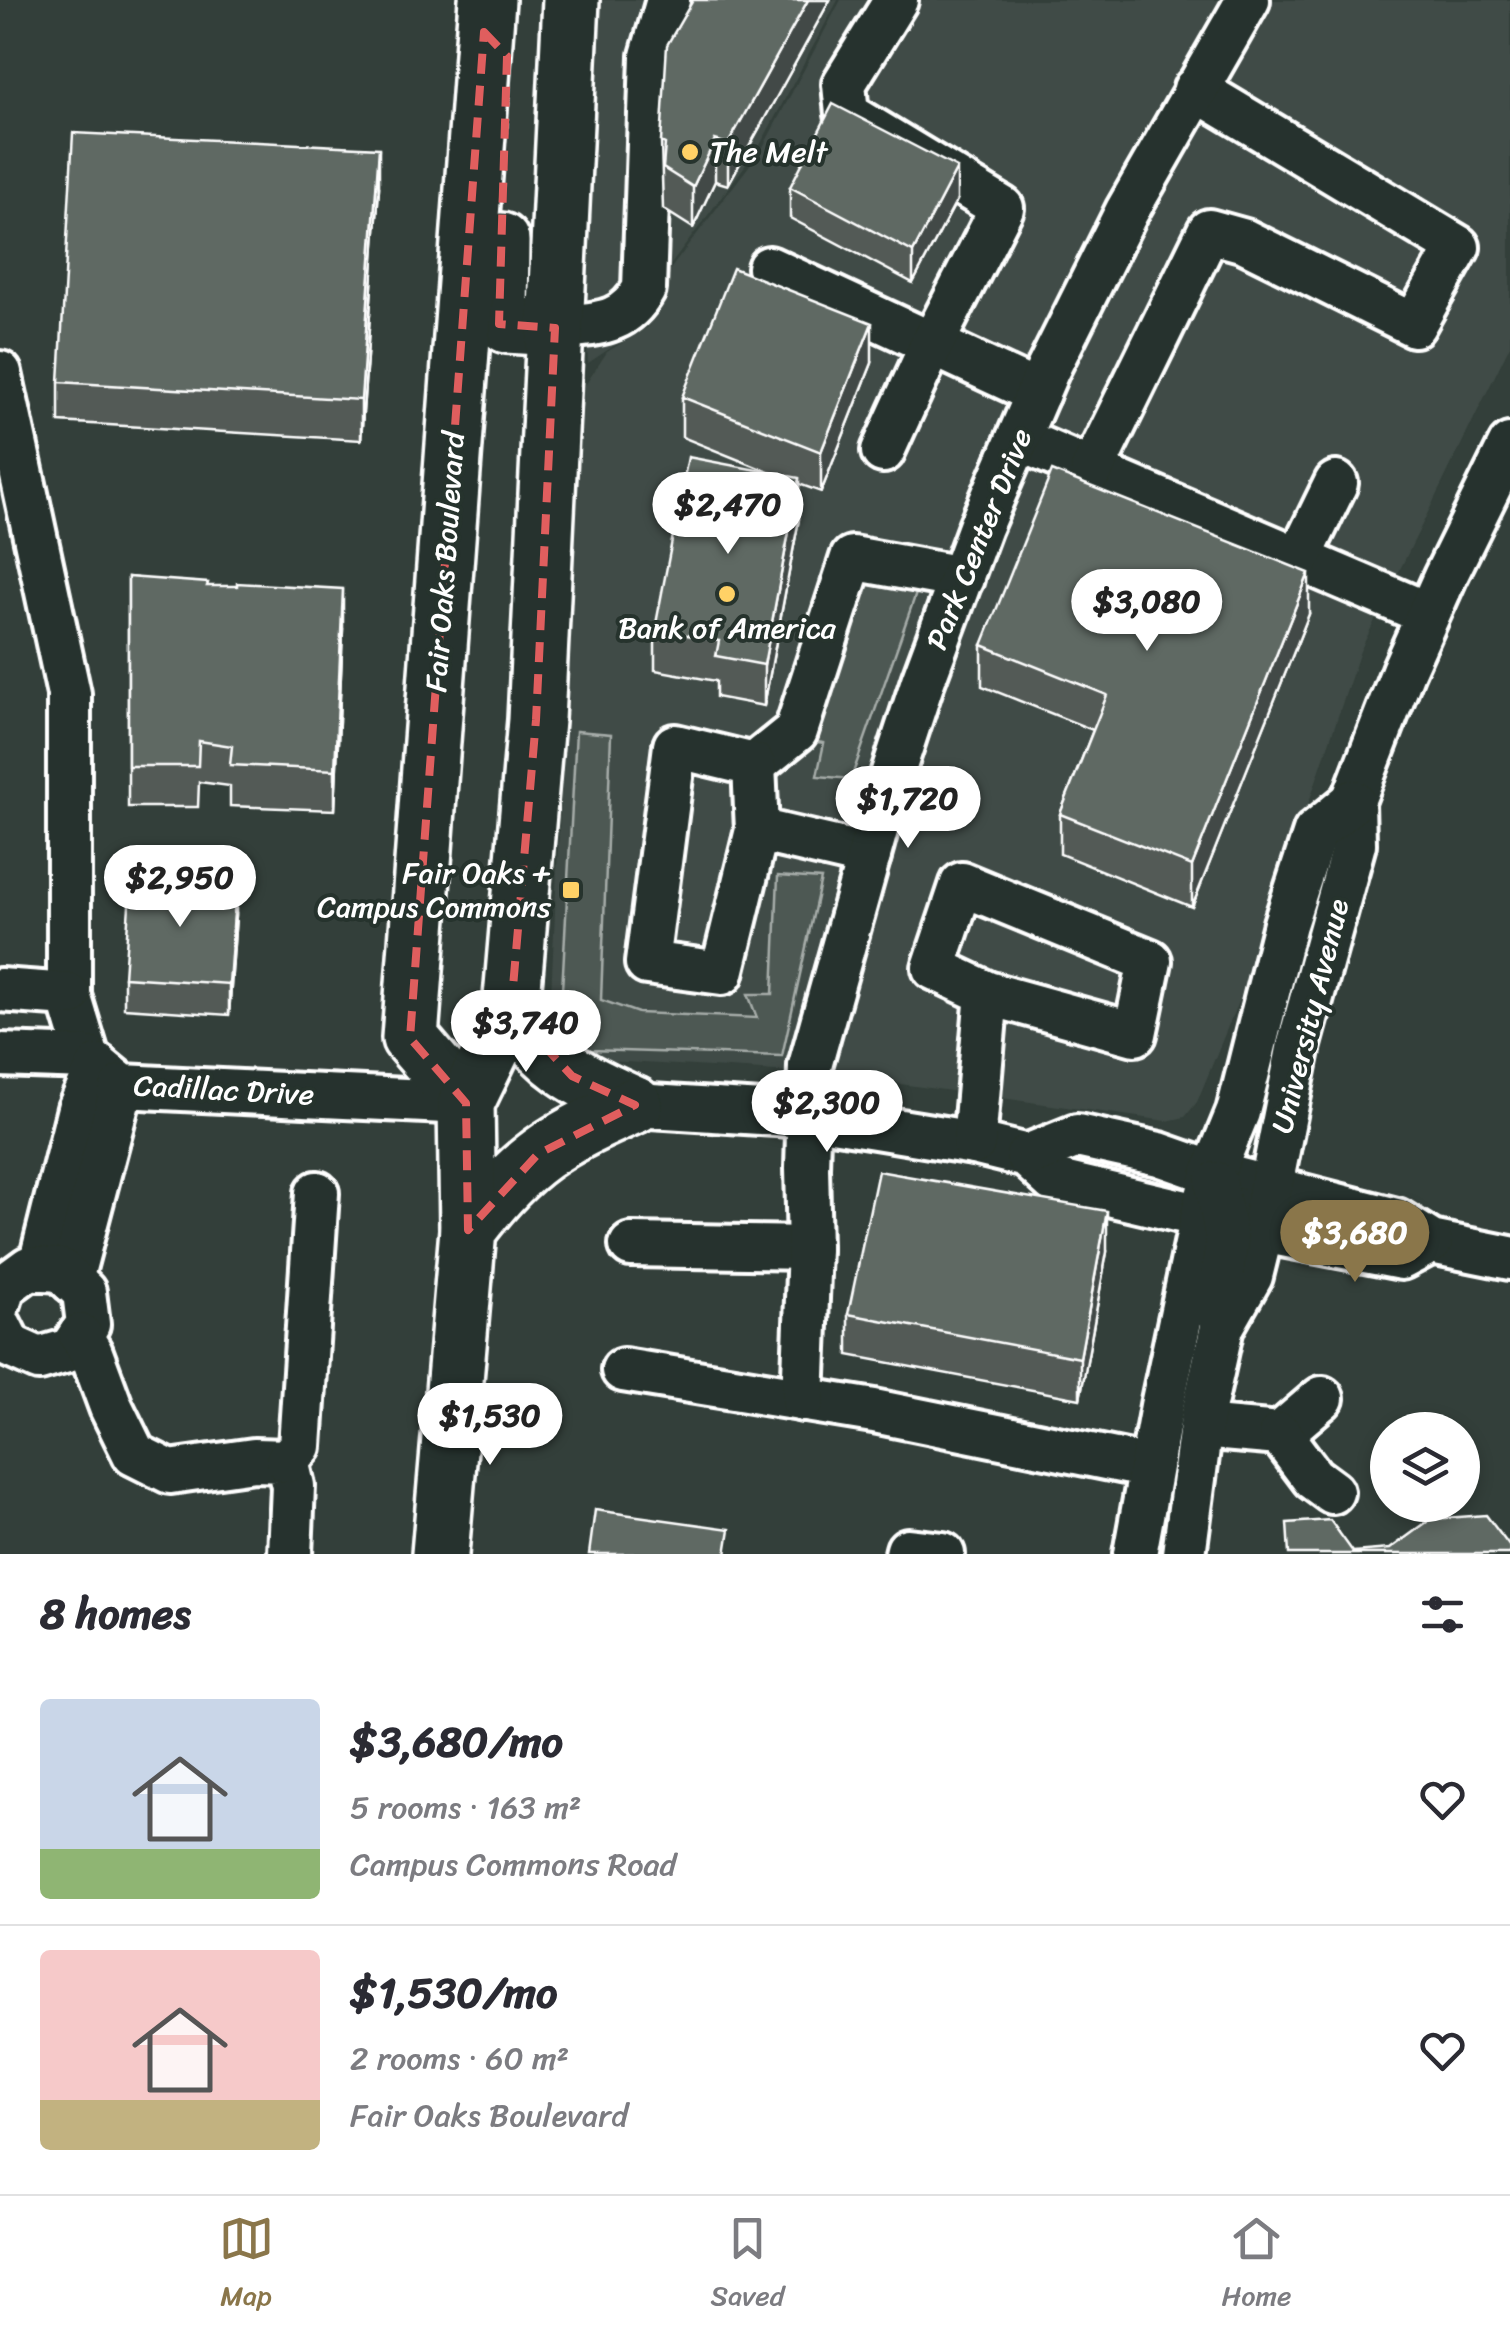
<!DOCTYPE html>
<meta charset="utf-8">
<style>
body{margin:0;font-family:Sriracha,sans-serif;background:#f2f2f3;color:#2b2b33;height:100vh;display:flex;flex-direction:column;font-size:38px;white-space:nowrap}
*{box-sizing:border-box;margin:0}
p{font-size:32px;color:#7c7c81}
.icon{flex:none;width:55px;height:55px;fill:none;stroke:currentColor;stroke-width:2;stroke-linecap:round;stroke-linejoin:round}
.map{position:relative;height:1554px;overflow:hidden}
.panel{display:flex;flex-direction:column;background:#fff;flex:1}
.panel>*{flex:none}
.buttons{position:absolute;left:1370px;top:1412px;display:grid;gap:20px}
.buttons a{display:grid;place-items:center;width:110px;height:110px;border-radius:50%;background:#fff;box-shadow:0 5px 15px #0003;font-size:50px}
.price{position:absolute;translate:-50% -85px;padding:0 22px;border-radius:35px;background:#fff;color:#222;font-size:32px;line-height:65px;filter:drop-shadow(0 2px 5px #0008)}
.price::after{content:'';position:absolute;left:50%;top:60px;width:30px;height:22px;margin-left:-15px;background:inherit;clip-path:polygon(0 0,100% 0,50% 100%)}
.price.selected{background:#8a764a;color:#fff}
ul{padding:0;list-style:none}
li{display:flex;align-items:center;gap:30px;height:250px;padding:0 40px}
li+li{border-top:2px solid #e1e1e2}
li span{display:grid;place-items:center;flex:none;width:280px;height:200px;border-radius:10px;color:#555}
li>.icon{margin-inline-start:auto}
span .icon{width:120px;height:120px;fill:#fffc;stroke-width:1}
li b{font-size:42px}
h2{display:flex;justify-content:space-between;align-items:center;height:120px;padding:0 40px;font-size:42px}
.dock{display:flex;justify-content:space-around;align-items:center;height:140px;border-top:2px solid #e1e1e2;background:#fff;font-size:28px;color:#7c7c81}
.dock a{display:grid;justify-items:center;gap:5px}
.dock .selected{color:#8a764a}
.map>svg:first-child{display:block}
</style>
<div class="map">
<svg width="1510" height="1554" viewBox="0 0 1510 1554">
<rect width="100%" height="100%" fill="#333f3a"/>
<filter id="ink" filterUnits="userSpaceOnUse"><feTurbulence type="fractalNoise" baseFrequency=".01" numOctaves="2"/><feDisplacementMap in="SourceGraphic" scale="20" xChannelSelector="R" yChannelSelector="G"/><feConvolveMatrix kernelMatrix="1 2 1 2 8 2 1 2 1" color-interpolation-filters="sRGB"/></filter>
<g filter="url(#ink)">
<g fill="#404c47">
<path d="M588,0H838L759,147L660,279L645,325L588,363L585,301L574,239Z"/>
<path d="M841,0H1510V345L1360,651L1258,953L1197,1102L1185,1117L1167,1121L828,1074L575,1059L549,1037L580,393L607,352L648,327L662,280L762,149Z"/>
</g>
<g fill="#4d5853" stroke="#a6aca9" stroke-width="2.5">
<path d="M862,574L919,585L851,779L817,776L824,743L817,742L843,609Z"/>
<path d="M576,731L611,734L601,1000L638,1013L757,1018L748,994H773L778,876L821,879L782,1056L589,1050L575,1045L560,1028Z"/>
</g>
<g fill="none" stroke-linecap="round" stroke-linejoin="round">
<g stroke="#fff" stroke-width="50">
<g id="minor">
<path d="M769,268L1038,393"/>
<path d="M555,328C594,323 623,327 644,289L652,56L668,0"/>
<path d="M0,373L69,694V995L88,1058L122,1086L466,1103"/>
<path d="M1018,439L1428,614"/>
<path d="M883,451L932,344L1002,208L847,114L844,84L896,0"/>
<path d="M1092,470L1209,231L1245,241L1414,325L1458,247L1195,89"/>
<path d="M1299,559L1336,483"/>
<path d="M754,765L796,731L852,558L962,578"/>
<path d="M757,830L722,973L647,963L675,746L754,765L757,830L869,856"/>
<path d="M0,990L69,995"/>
<path d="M0,1055L88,1058"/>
<path d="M635,1105L808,1116L974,1143L1027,1156L1054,1181L1202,1216"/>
<path d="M974,1143L987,993L934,968L962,884L1150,961L1135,1034L987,993"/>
<path d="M1027,1156L1077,1136L1159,1154L1213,1173L1396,1220L1431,1242L1510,1258"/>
<path d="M1244,1209L1262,1231L1401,1258L1431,1242"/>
<path d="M631,1245L809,1248"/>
<path d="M39,1269L79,1109L98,1066"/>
<path d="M71,1280L122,1086"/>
<path d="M0,1300L3,1287L29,1268L61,1270L84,1292L88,1324L70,1350L39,1359L10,1346L0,1326"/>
<path d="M1222,1327L1251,1276L1262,1231L1299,1044L1354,844L1353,801L1403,671L1445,577L1510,445"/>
<path d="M80,1335L91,1353L111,1407L134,1454L170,1472L254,1460L287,1461L293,1486L290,1554"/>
<path d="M623,1370L874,1411L1150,1467"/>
<path d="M803,1400L809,1248L807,1168L810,1066L886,794L923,681L980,527L1048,369L1127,211L1248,0"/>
<path d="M1201,1427L1280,1434L1322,1398"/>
<path d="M1280,1434L1313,1478L1332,1492"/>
<path d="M287,1461L300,1446L317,1193"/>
<path d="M907,1554L908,1550L943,1554"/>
<path d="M1135,1554L1162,1406L1202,1216L1213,1173L1238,1112L1285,924L1315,832L1353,801"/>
<path d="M1184,1554L1202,1418L1222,1327V1274L1227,1242L1216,1183"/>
</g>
</g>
<g stroke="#fff" stroke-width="62">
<g id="major">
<path d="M501,241L500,311L507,325L555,328"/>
<path d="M511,1010C549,1066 575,1078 635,1105"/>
<path d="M466,1103L410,1038L487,0"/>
<path d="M468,1230C522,1159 554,1140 635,1105"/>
<path d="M440,1554L468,1230L466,1103L511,1010L536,720L571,0"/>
</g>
</g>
<use href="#minor" stroke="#26332d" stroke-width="42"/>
<use href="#major" stroke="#26332d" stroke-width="55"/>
</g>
<g fill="#525a56" stroke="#fff" stroke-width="2.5">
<path d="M693,0H830L728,185L715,181L693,228L663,209L661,142Z"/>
<path d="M790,187L957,200L913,283L790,218Z"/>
<path d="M379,188L361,440L59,422V382Z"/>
<path d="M872,363L821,492L799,484V519L764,706L716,697V681L655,670V629L774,474L682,437V397Z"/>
<path d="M128,577L208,586L343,629L335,810L230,806V786L199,782L198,807H128Z"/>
<path d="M1309,614L1192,907L1060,854V814L1093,730L982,686V645Z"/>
<path d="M236,915L229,1015L124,1008V977Z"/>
<path d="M1107,1252L1080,1399L848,1355V1314Z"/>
</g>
<g fill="#424a46" stroke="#fff" stroke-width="2.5">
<path d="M808,0H830L728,185V144Z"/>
<path d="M715,140V181L693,228V187Z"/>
<path d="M379,148V188L361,440V400Z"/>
<path d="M957,168V200L913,283V252Z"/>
<path d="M872,323V363L821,492V452Z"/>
<path d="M799,478V519L764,706V665Z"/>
<path d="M1309,573V614L1192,907V866Z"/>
<path d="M343,589V629L335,810V770Z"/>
<path d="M236,884V915L229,1015V984Z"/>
<path d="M1107,1211V1252L1080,1399V1358Z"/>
</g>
<g fill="#5f6964" stroke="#fff" stroke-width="2.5">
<path d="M693,0H808L728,144L715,140L693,187L663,168L665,144L661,142L667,45Z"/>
<path d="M833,104L957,168L913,252L790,187Z"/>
<path d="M73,133L379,148L361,400L59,382Z"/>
<path d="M733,268L872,323L821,452L682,397Z"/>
<path d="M688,457L799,478L764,665L716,656L719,641L655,629Z"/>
<path d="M1052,471L1309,573L1192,866L1060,814L1107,695L982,645Z"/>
<path d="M128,577L208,583L207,586H237V583L343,589L335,770L230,765L232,746L199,741L198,766H128Z"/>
<path d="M131,877L236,884L229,984L124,977Z"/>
<path d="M878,1171L1107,1211L1080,1358L848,1314Z"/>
<path d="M595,1510L730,1529L726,1554H589Z"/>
<path d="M1486,1515L1510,1547V1554H1289L1287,1523L1330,1520L1353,1552L1390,1549L1431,1519Z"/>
</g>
</g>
<path fill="none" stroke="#e05e5e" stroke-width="8" stroke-dasharray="20 12" stroke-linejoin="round" d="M484,32L507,56L499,324L555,328L536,720L511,1010L572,1076L635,1105L538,1154L468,1230L466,1103L410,1038Z"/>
<g fill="#ffd166" stroke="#26332d" stroke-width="4">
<circle cx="690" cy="152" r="10"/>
<circle cx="727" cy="594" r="10"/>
<rect x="561" y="880" width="20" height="20" rx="5"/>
</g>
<g text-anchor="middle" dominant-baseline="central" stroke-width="8" stroke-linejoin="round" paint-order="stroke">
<g font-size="30" fill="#fff" stroke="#26332d" text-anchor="start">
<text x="710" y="152">The Melt</text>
<text x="727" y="628" text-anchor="middle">Bank of America</text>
<text x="551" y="873" text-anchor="end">Fair Oaks +<tspan x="551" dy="34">Campus Commons</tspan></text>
</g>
<g font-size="30" fill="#fff" stroke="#26332d">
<text transform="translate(979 539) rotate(-68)">Park Center Drive</text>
<text transform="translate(445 562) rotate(-86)">Fair Oaks Boulevard</text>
<text transform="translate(1310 1016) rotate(-76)">University Avenue</text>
<text transform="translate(224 1090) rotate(3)">Cadillac Drive</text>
</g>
</g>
</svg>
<div class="buttons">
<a><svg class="icon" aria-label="layers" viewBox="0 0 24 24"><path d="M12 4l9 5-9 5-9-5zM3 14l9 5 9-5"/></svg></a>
</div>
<b class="price" style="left:728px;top:557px">$2,470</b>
<b class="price" style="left:1147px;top:654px">$3,080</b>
<b class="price" style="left:908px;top:851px">$1,720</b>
<b class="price" style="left:180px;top:930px">$2,950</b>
<b class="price" style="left:526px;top:1075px">$3,740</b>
<b class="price" style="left:827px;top:1155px">$2,300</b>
<b class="price selected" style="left:1355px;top:1285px">$3,680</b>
<b class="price" style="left:490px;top:1468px">$1,530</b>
</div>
<section class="panel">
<h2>8 homes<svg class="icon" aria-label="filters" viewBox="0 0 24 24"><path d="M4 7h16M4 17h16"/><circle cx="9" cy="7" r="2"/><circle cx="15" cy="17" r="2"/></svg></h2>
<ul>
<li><span style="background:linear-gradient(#c9d6e8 75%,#8fb573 0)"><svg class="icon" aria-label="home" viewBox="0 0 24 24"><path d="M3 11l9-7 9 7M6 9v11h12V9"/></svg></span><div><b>$3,680/mo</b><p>5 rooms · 163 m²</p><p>Campus Commons Road</p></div><svg class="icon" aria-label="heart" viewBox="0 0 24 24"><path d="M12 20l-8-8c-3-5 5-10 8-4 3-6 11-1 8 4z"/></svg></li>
<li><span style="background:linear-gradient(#f6c9c9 75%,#c2b280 0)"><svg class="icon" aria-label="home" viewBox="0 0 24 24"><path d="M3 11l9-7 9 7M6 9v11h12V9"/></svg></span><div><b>$1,530/mo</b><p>2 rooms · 60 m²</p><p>Fair Oaks Boulevard</p></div><svg class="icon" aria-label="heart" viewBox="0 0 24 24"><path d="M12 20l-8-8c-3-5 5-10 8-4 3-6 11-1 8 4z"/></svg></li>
</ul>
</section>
<nav class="dock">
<a class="selected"><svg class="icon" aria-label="map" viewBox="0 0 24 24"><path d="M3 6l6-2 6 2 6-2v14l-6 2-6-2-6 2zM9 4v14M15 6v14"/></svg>Map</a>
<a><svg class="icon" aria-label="saved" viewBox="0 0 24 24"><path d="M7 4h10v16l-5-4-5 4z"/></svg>Saved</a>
<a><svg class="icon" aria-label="home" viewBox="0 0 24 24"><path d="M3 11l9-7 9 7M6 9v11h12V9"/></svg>Home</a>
</nav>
